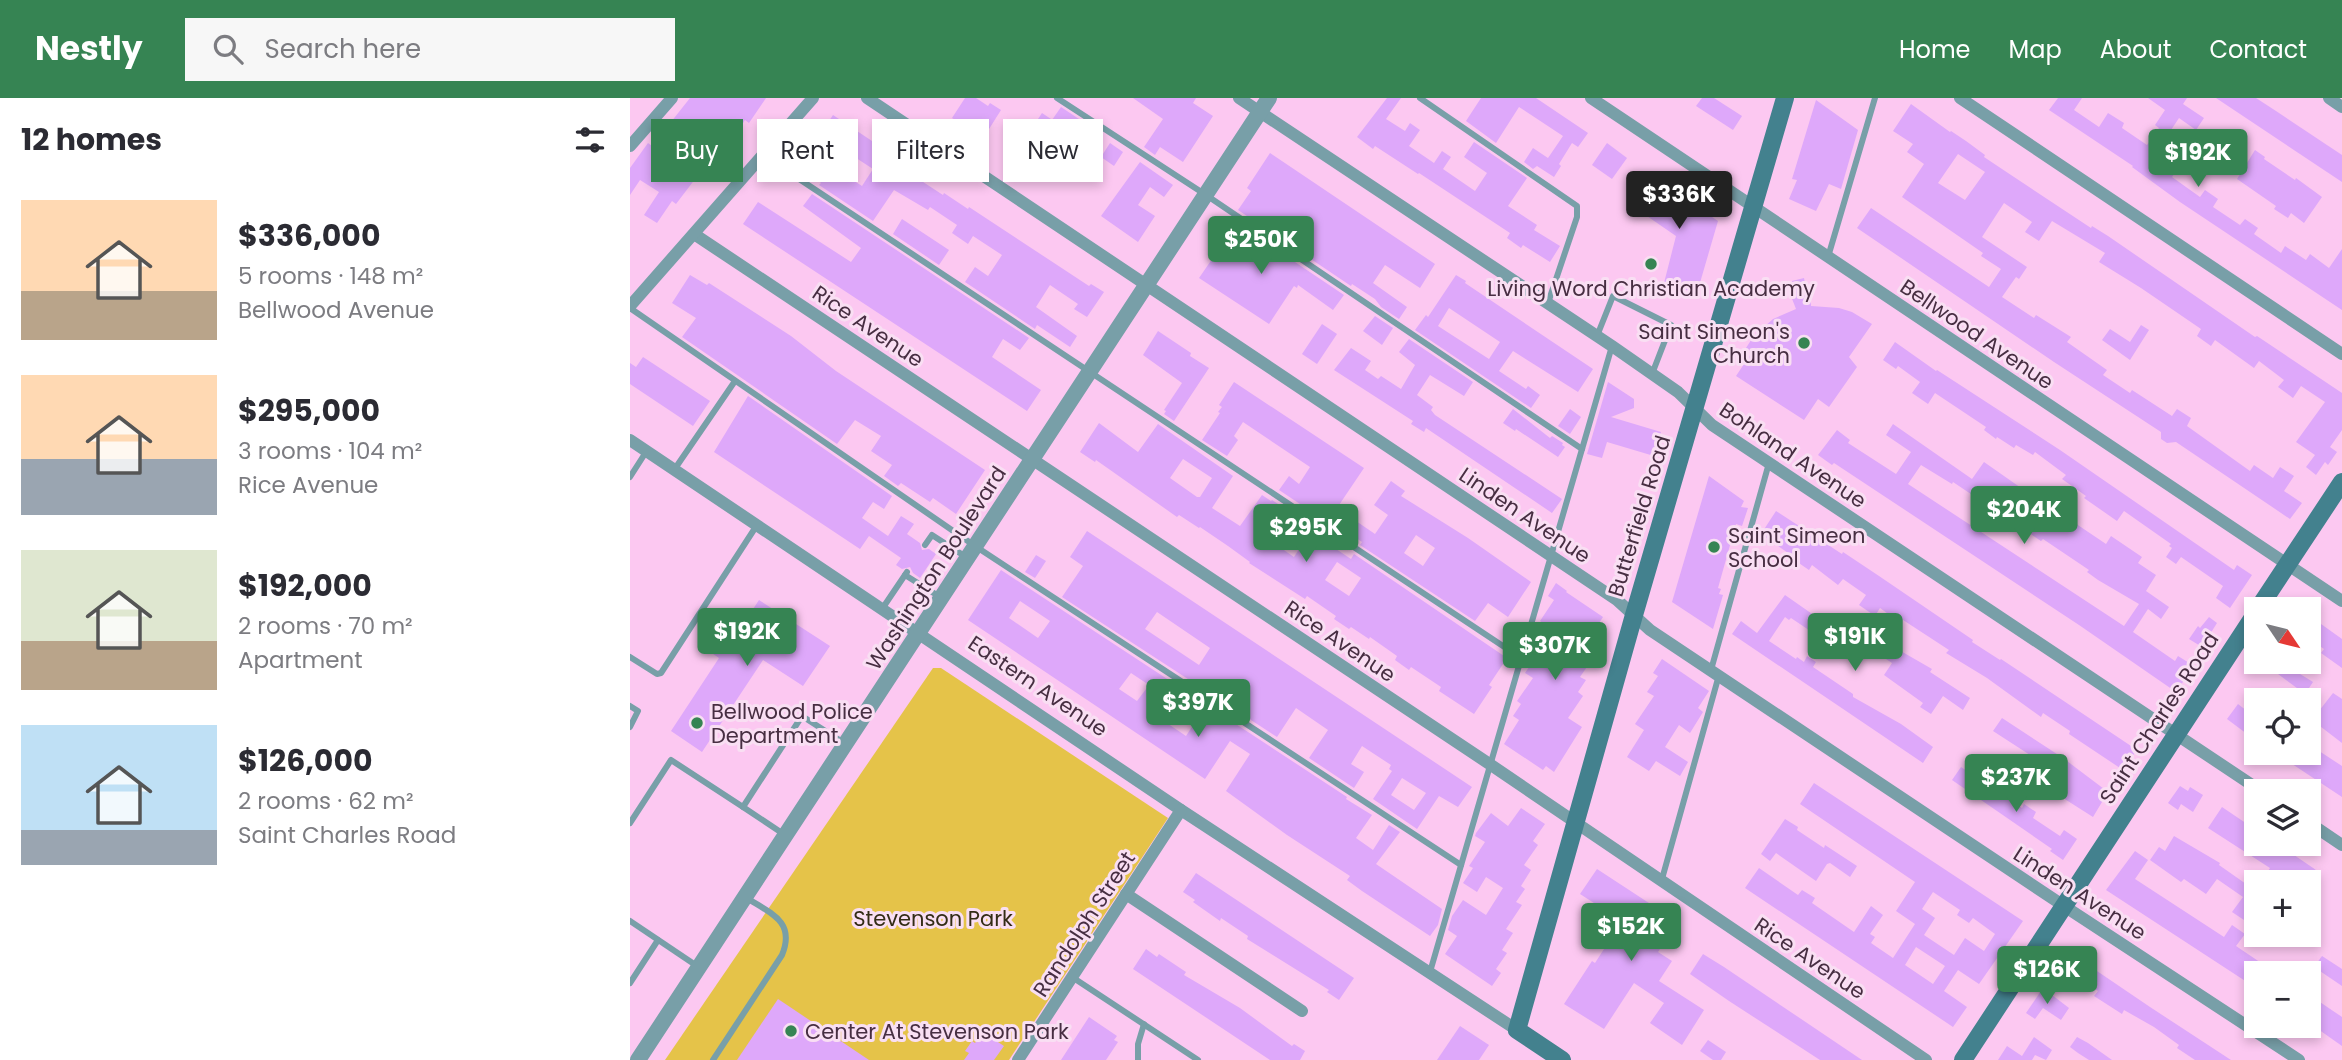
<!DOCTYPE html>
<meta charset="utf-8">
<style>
body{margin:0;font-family:Poppins,sans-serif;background:#f7f7f7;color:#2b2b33;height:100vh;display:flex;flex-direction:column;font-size:26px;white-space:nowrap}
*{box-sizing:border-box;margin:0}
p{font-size:23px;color:#7c7c81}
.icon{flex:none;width:38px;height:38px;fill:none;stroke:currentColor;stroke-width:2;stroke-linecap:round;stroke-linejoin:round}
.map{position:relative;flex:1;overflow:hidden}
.sheet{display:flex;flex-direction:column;background:#fff;width:630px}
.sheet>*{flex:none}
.hud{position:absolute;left:21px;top:21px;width:665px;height:63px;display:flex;gap:14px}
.needle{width:46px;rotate:125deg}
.buttons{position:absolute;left:1614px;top:499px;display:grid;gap:14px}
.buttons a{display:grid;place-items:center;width:77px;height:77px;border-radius:0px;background:#fff;box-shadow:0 4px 10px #0003;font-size:35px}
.price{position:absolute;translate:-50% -60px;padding:0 16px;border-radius:7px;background:#368453;color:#fff;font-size:23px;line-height:46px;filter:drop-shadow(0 2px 4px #0008)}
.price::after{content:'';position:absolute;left:50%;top:42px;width:21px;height:16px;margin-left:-10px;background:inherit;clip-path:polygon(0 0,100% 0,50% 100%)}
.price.on{background:#222;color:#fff}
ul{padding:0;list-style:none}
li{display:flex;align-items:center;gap:21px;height:175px;padding:0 21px}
li span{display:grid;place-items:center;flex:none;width:196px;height:140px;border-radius:0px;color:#555}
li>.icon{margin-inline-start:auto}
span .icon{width:84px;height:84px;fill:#fffc;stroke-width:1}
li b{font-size:30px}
h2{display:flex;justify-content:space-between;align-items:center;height:84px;padding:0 21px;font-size:30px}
.pill{padding:0 24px;border-radius:0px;background:#fff;box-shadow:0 4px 10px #0003;font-size:24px;line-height:63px}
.pill.on{background:#368453;color:#fff}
header{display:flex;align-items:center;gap:42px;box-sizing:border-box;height:98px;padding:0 35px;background:#368453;color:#fff}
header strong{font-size:33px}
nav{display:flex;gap:38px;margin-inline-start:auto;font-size:24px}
.search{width:490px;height:63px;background:#f7f7f7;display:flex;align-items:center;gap:18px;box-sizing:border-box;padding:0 24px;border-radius:0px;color:#7c7c81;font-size:26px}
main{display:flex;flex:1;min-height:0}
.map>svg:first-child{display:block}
</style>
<header>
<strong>Nestly</strong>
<div class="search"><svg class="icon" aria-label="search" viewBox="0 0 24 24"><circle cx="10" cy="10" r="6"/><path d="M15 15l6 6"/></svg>Search here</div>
<nav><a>Home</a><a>Map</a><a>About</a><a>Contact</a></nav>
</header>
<main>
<section class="sheet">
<h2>12 homes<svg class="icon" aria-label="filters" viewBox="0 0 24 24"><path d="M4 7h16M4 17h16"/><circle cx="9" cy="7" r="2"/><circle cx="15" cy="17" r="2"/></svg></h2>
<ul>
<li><span style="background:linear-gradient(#ffd9b3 65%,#b9a48a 0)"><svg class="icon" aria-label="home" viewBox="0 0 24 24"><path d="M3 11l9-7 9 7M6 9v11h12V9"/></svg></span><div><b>$336,000</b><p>5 rooms · 148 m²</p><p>Bellwood Avenue</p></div></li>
<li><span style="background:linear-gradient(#ffd9b3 60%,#9aa5b1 0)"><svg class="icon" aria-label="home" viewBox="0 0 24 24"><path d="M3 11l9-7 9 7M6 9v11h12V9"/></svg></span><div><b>$295,000</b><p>3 rooms · 104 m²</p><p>Rice Avenue</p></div></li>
<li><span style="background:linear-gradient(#dfe7d0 65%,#b9a48a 0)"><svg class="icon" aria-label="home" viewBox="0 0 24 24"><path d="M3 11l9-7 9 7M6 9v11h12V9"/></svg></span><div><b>$192,000</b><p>2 rooms · 70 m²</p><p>Apartment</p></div></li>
<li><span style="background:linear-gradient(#bfe0f5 75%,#9aa5b1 0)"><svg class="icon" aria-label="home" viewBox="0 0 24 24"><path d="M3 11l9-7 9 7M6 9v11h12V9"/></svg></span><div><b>$126,000</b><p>2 rooms · 62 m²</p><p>Saint Charles Road</p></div></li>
</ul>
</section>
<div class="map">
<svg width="1712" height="962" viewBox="0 0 1712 962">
<rect width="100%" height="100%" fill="#fcc8f1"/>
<path fill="#e5c349" d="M303,570H311L538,720L379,962H35Z"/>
<g fill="#dea8fa" fill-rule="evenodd">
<path d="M60,0H136L119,25L115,22L103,41L100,40L89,57L86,56L74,73L72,72L46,106L42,103L27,125L14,117L29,94L10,82L0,97V70L18,45L22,48Z"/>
<path d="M335,0H346L358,8L360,5L371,12L354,39L322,20Z"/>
<path d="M503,0H566L563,5L583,18L553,64L530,49L525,57L514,49L533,21Z"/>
<path d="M757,0H771L756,21L775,33L780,25L790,32L779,48L804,65L812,53L821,59L813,71L845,93L857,75L834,59L844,44L897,80L878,108L907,127L904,132L930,148L920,164L893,147L891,150L877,140L880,135L789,75L788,76L745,48L743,51L727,39Z"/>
<path d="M851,0H906L958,35L948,49L942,45L929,66L931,68L924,79L907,68L903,71L894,64L903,50L918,60L933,38L889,9L866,45L836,23Z"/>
<path d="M1072,0H1084L1112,18L1103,32L1066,8Z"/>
<path d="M1428,0H1452L1444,12L1469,29L1478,15L1494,25L1492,30L1517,47L1529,30L1525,27L1535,12L1518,0H1557L1553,6L1574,20L1566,32L1549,20L1529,50L1531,52L1530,54L1550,68L1542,79L1570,99L1575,92L1588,101L1583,109L1610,127L1615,121L1628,130L1624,136L1651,155L1655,148L1676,162L1680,156L1699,170L1712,151V212L1550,104L1502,69L1503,68L1419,12Z"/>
<path d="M1586,0H1626L1646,13L1712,57V84Z"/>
<path d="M1186,2L1228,32L1211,91L1199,86L1186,113L1159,101L1167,82L1162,81Z"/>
<path d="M1281,6L1320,34L1321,33L1336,43L1355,57L1354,59L1381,77L1461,130L1462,128L1478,138L1625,239L1627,238L1712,295V332L1700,349L1707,354L1698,367L1695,364L1686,377L1676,369L1685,357L1666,344L1695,304L1671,288L1663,300L1648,289L1654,282L1629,263L1624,270L1585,242L1581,248L1567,238L1571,231L1511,190L1469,164L1475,155L1422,123L1409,143L1395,134L1402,124L1374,105L1352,139L1397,169L1389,181L1386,179L1372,199L1404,220L1406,217L1441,239L1437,244L1477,272L1473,277L1500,295L1502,292L1542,318L1547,311L1561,320L1557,328L1620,373L1624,367L1643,380L1650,369L1664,378L1654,393L1672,405L1660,421L1546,344L1537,345L1531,341V334L1424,264L1227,130L1241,110L1359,189L1371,171L1351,158L1353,155L1272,99L1294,66L1277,54L1283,46L1263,33ZM1328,56L1355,74L1335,102L1308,85Z"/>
<path d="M431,9L449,21L440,34L422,22Z"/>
<path d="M412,15L421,21L392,65L378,56L396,30L400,33Z"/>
<path d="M203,17L293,77L290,82L313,97L314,95L338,111L339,109L459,188L461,186L474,194L457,219L444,211L448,206L420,187L406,209L447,238L440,249L407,227L405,231L335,184L345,169L358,178L372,157L343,138L338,146L322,135L327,127L300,109L298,112L264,92L243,123L189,87L191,85L185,79L161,64L170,51L177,56ZM217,54L243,71L232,88L206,71Z"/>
<path d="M480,45L493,54L484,68L471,59Z"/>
<path d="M977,45L997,60L982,81L962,67Z"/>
<path d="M1625,52L1635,59L1634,61L1665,82L1666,80L1692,99L1674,125L1661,115L1658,120L1644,111L1646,108L1607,81Z"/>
<path d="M640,55L805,166L790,190L755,167L743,185L777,209L769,221L751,209L745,201L722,186L721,188L608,112L621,93L617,90Z"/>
<path d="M510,64L543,87L534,99L520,89L508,107L525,118L508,144L471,118Z"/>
<path d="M1018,76L1088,123L1067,195L1034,185L1046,138L998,105Z"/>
<path d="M182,96L399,240L390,252L373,241L362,259L411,292L397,313L113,126L128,104L221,164L231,150L173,108Z"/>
<path d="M272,121L319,152L309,167L263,136Z"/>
<path d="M607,125L714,197L703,212L668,187L667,190L664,188L639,226L569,180Z"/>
<path d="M60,177L77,187L79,185L161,238L206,273L355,372L326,416L303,400L300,404L271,385L268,388L254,378L262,367L241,353L251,338L225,322L207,346L52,239L66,220L42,205Z"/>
<path d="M826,177L836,183L835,185L963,271L948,294L883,253L869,273L896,291L898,288L910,297L901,310L785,232L796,217L798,219ZM819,210L870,244L859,261L808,228Z"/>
<path d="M1174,180L1176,190L1180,189L1181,208L1209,210L1222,214L1242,226L1219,259L1227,269L1199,309L1188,301L1174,322L1106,278L1122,254L1116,250L1123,239L1143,221L1166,211L1159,193L1165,192L1162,183Z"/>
<path d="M745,218L763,230L752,247L733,233Z"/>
<path d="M692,226L707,236L687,266L672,256Z"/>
<path d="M1511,227L1519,232L1500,262L1472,242L1480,231L1500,244Z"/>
<path d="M528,233L561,255L560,258L579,270L544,323L534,316L536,313L534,312L552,285L513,257Z"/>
<path d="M779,241L843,284L834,298L800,277L787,297L803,309L801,312L805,317L932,401L922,415L796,330L794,334L781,326L783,323L704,272L721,250L741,263L735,272L748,281L751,278L771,291L785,267L769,254Z"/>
<path d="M1265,244L1306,273L1307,272L1430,352L1604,472L1607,467L1622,477L1600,510L1586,500L1593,488L1551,459L1546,466L1536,459L1542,450L1539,448L1541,446L1494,413L1487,423L1454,400L1456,398L1432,381L1436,377L1405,354L1403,357L1386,347L1384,350L1367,339L1366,341L1354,332L1356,329L1305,295L1298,306L1282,295L1290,284L1268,268L1266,271L1253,262Z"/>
<path d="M13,259L80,303L63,328L0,286V265L6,269Z"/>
<path d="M604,284L734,370L707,410L745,436L758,417L744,407L761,383L775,393L771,398L838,440L901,484L878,519L858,505L845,523L730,447L732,444L702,424L700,426L649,392L659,378L669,386L680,369L613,324L604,338L608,342L597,358L572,342L590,315L588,314L592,309L589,307ZM786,437L805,450L793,468L774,455Z"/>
<path d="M978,284L1004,301V310L981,319L1031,334L1024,358L977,344L972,360L957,356Z"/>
<path d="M118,298L262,398L254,411L243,404L232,420L258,438L271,418L284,426L277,436L290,445L292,452L299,451L306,456L290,480L283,475L280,469L272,471L266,467L271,460L239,438L230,451L84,354Z"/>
<path d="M883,311L920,340L922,338L933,345L932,347L935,349L928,359L886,331L885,333L873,325Z"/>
<path d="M940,311L951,319L940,336L928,328Z"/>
<path d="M469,325L508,354L528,326L603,378L582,410L610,428L632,397L641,403L642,402L694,436L691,441L721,461L724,456L877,560L859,587L862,589L844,616L809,593L811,589L781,569L779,572L765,562L767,558L740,539L739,541L721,529L719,531L704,521L706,518L677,498L675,501L619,465L620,464L598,448L570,429L569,430L549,417L547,419L466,362L465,364L450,354ZM553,361L582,380L570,399H567L540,380ZM641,419L675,442L664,459L629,435ZM707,464L731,480L719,498L695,482Z"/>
<path d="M1263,326L1342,381L1354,364L1394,392L1395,390L1406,399L1395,414L1425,434L1436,419L1476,446L1481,438L1512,459L1508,465L1526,477L1516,493L1539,509L1531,521L1518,511L1503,534L1545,563L1548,558L1564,568L1546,594L1449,527L1204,365L1202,367L1188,357L1207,332L1220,342L1218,345L1266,376L1281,354L1256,337ZM1291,367L1322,386L1323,384L1411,443L1413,441L1459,472L1457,474L1468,482L1509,506L1494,528L1278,386Z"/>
<path d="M1079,378L1114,403L1111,409L1118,410L1112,428L1106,426L1088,490L1091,491L1089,496L1093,497L1083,531L1042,504Z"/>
<path d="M1146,413L1212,456L1213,454L1249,478L1343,542L1342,544L1370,562L1371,561L1507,652L1493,672L1439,636L1440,633L1413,615L1411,619L1357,580L1316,555L1319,552L1270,520L1268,523L1250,510L1245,518L1229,507L1236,497L1213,481L1208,487L1182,467L1179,472L1160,459L1161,457L1131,436Z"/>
<path d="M457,433L842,689L828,709L809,698L787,731L743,701L762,673L759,671L761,667L732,648L721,666L734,674L724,690L679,660L698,632L666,610L647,639L432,499L453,468L440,459ZM527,514L580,550L569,567L515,531ZM772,680L796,695L784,712L761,697Z"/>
<path d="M406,457L416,463L405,480L395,474Z"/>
<path d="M371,472L717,699L716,701L742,717L726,740L743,752L759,727L770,734L746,766L812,811L808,827L800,838L732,793L717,782L720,778L657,737L596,693L620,656L600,643L575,681L338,522ZM390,503L420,523L408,540L379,520ZM501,575L519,587L507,603L489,591ZM531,596L567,621L556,638L519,613Z"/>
<path d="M926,485L937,493L936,494L973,519L961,537L965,541L954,558L961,563L950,579L956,582L948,594L953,598L938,620L952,629L924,674L916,668L913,672L874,646L889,622L883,618L891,606L887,603L903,580L895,575L912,550L902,544L914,526L910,523L924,502L918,498Z"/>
<path d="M1155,497L1218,541L1229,525L1269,552L1302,571L1300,574L1340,600L1333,612L1313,598L1301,616L1290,609L1293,605L1254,577L1262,565L1232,545L1222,561L1161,520L1159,522L1155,519L1139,543L1166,561L1167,559L1174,564L1177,558L1186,564L1183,569L1223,596V599L1271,626L1303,649L1293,665L1102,536L1111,523L1127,535Z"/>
<path d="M129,502L200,548L173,588L133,562L72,654L41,633L89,560L70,547L80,533L100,546Z"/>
<path d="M1579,519L1587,525L1572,549L1559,541L1568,528L1570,530Z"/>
<path d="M1684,521L1712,541V570L1691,555L1694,551L1678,540V529Z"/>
<path d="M1032,561L1079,593L1068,610L1073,614L1060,635L1049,627L1035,649L1058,664L1050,678L1026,663L1019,673L997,659L1014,632L1005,626L1024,598L1017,594L1028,578L1023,575Z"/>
<path d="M1651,564L1683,584L1675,596L1644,573Z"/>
<path d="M1703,595L1712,601V645L1682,622Z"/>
<path d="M1608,606L1626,620V633L1621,630L1617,636L1597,621Z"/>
<path d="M1372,620L1433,660L1478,694L1463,719L1389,672L1400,657L1363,633Z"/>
<path d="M1683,649L1712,668V699L1644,654H1680Z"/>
<path d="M1331,669L1392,710L1394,706L1406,714L1403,720L1430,738L1434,732L1447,741L1433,762L1420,753L1422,751L1322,682Z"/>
<path d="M1184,685L1393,823L1349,886L1328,872L1314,893L1337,909L1323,929L1115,790L1129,770L1168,797L1172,792L1185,800L1182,805L1224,834L1241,808L1253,817L1240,836L1245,839L1241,845L1263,860L1285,826L1266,813L1285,784L1170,706ZM1303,794L1330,812L1327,817L1339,825L1343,820L1365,836L1354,853L1335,840L1324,857L1294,837L1305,820L1292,811ZM1286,849L1315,868L1303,886L1275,867Z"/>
<path d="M1550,688L1558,693L1560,689L1573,697L1563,714L1551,706L1548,712L1538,705Z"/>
<path d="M1592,709L1626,732L1617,746H1648L1686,772L1678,784H1660L1652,779L1649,784H1643L1635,778L1640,770L1578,730Z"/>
<path d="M891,710L915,726L903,743L908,747L894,767L901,772L891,788L895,791L886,804L892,807L876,831L883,835L872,852L877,855L866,871L871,875L862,888L815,856L827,838L818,832L822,818L833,802L856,817L873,790L856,779L847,794L833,785L843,770L839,768L855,744L845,738L846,735L861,715L878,728Z"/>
<path d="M1155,721L1168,729L1167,732L1194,750L1195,747L1227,768L1220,779L1200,765L1197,766L1186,783L1146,755L1140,763L1131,756Z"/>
<path d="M1544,738L1590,765L1589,767L1626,793V805L1614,822L1602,814L1613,799L1587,781L1576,796L1554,781L1551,784L1520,762L1529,749L1535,753Z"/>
<path d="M1505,753L1518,762L1505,781L1594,839L1602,827L1615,836L1606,848L1646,875H1626V890L1476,792Z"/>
<path d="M967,771L1048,824L1028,854L1042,863L1029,883L1074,912L1052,947L1020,925L1034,905L1004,885L974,931L934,906L962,863L965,865L992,823L950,796Z"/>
<path d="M566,775L724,880L709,902L697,894L699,892L617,841L618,838L591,820L590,823L563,804L565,802L553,794Z"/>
<path d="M516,851L527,859L529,856L556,874L554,877L610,910L662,948L664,946L675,953L670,962H640L503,871Z"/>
<path d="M1436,852L1520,909L1601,962H1565L1547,950L1549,947L1524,929L1494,912L1492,916L1464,898L1468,893L1427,864Z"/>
<path d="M1073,856L1094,869L1232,962H1190L1099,903L1060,876Z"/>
<path d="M1692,858L1712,871V888L1684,869Z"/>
<path d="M1413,890L1439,910L1431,922L1413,910L1405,921L1396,915Z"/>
<path d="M1678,896L1712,919V948L1678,924Z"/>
<path d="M148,901L160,909L239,962H107Z"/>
<path d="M459,919L487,938L484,942L488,944L476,962H431Z"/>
<path d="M830,928L859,947L849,962H807Z"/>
<path d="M353,934L374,948L364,962H334L339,955L335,953L342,943L345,945Z"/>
<path d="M1404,939L1422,952L1416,962L1405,957L1402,962H1368L1377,948L1392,958Z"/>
<path d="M1447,939L1458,945L1482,962H1459L1448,955L1440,949Z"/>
<path d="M1078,942L1096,954L1091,962H1083L1070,953Z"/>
</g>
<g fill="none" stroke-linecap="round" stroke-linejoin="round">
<g stroke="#789fa8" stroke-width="6">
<path d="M427,0L576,97L952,351"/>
<path d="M790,0L947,108V119L918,205"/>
<path d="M133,57L891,560"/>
<path d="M1198,159L1245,0"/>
<path d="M0,210L345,448L831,767"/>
<path d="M967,238L983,198L1041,227L1022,276"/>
<path d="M44,372L105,283"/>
<path d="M0,379L16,354"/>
<path d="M295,447L302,437L336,459"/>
<path d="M275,477L310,499"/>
<path d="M252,511L277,474"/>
<path d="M0,559L27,576L31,575L127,427"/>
<path d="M1081,572L1139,365"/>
<path d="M0,608L8,613L0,629"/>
<path d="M0,725L41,662L113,709"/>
<path d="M155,737L113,709L172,618L214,645"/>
<path d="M1032,781L1089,577"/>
<path d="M0,823L67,868"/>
<path d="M800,874L982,248"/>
<path d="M442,879L568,962"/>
<path d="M0,885L28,842"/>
<path d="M83,962L152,857C166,823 140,815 115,799"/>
<path d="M508,962V946L514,926"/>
</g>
<g stroke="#789fa8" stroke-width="12">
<path d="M237,0L987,502L1020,532L1434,808L1669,962"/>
<path d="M609,0L982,248L1048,294L1082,327L1631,693"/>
<path d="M961,0L1712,503"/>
<path d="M1330,0L1712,256"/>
<path d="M1699,0L1712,9"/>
<path d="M0,48L42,0"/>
<path d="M64,136L861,667L1296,962"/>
<path d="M0,208L183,0"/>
<path d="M0,342L551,712L887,932"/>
<path d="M1678,724L1712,747"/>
<path d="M496,796L672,913"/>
<path d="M388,962L551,712"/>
</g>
<path stroke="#789fa8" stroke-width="16" d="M8,962L639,0"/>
<g stroke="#43818e" stroke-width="18">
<path d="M1628,511L1712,384"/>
<path d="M932,962L887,932L1004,517L1155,0"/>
<path d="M1333,962L1626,515"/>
</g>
</g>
<g fill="#368453" stroke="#f9dff3" stroke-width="2.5">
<circle cx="1021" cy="166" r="7"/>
<circle cx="1174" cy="245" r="7"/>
<circle cx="1084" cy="449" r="7"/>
<circle cx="67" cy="625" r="7"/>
<circle cx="161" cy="933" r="7"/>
</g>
<g text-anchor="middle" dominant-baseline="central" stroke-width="6" stroke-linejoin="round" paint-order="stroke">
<g font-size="21" fill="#472e42" stroke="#f9dff3" text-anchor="start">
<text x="1021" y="190" text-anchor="middle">Living Word Christian Academy</text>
<text x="1160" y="233" text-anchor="end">Saint Simeon's<tspan x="1160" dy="24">Church</tspan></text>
<text x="1098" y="437">Saint Simeon<tspan x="1098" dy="24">School</tspan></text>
<text x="81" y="613">Bellwood Police<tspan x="81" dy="24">Department</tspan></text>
<text x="175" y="933">Center At Stevenson Park</text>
</g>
<g font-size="21" fill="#472e42" stroke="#f9dff3">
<text transform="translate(238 228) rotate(34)">Rice Avenue</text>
<text transform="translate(1347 236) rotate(34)">Bellwood Avenue</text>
<text transform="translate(1163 357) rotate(34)">Bohland Avenue</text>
<text transform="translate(895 417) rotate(34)">Linden Avenue</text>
<text transform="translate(1009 418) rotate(-73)">Butterfield Road</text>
<text transform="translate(306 470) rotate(-57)">Washington Boulevard</text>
<text transform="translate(710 543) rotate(34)">Rice Avenue</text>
<text transform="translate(408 588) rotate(34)">Eastern Avenue</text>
<text transform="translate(1529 620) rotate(-57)">Saint Charles Road</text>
<text transform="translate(1450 795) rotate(33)">Linden Avenue</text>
<text transform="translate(454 826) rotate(-57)">Randolph Street</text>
<text transform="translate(1180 860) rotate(34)">Rice Avenue</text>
</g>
<g font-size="21" fill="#332c16" stroke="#f9dff3">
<text x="303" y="820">Stevenson Park</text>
</g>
</g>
</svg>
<div class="buttons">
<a><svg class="needle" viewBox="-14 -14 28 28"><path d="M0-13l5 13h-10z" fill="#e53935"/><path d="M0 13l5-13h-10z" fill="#7c7c81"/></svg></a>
<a><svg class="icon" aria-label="locate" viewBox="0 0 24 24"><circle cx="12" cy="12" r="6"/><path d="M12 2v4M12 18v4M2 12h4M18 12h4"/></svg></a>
<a><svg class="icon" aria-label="layers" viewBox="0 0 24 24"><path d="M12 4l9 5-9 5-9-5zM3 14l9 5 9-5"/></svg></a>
<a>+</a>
<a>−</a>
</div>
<b class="price" style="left:1568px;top:91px">$192K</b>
<b class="price on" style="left:1049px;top:133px">$336K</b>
<b class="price" style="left:631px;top:178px">$250K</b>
<b class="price" style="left:1394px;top:448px">$204K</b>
<b class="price" style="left:676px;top:466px">$295K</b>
<b class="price" style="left:117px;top:570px">$192K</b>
<b class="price" style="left:1225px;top:575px">$191K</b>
<b class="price" style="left:925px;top:584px">$307K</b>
<b class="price" style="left:568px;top:641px">$397K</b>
<b class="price" style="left:1386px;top:716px">$237K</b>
<b class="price" style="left:1001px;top:865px">$152K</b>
<b class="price" style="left:1417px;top:908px">$126K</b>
<div class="hud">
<a class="pill on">Buy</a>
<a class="pill">Rent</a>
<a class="pill">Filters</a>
<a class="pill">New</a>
</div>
</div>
</main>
